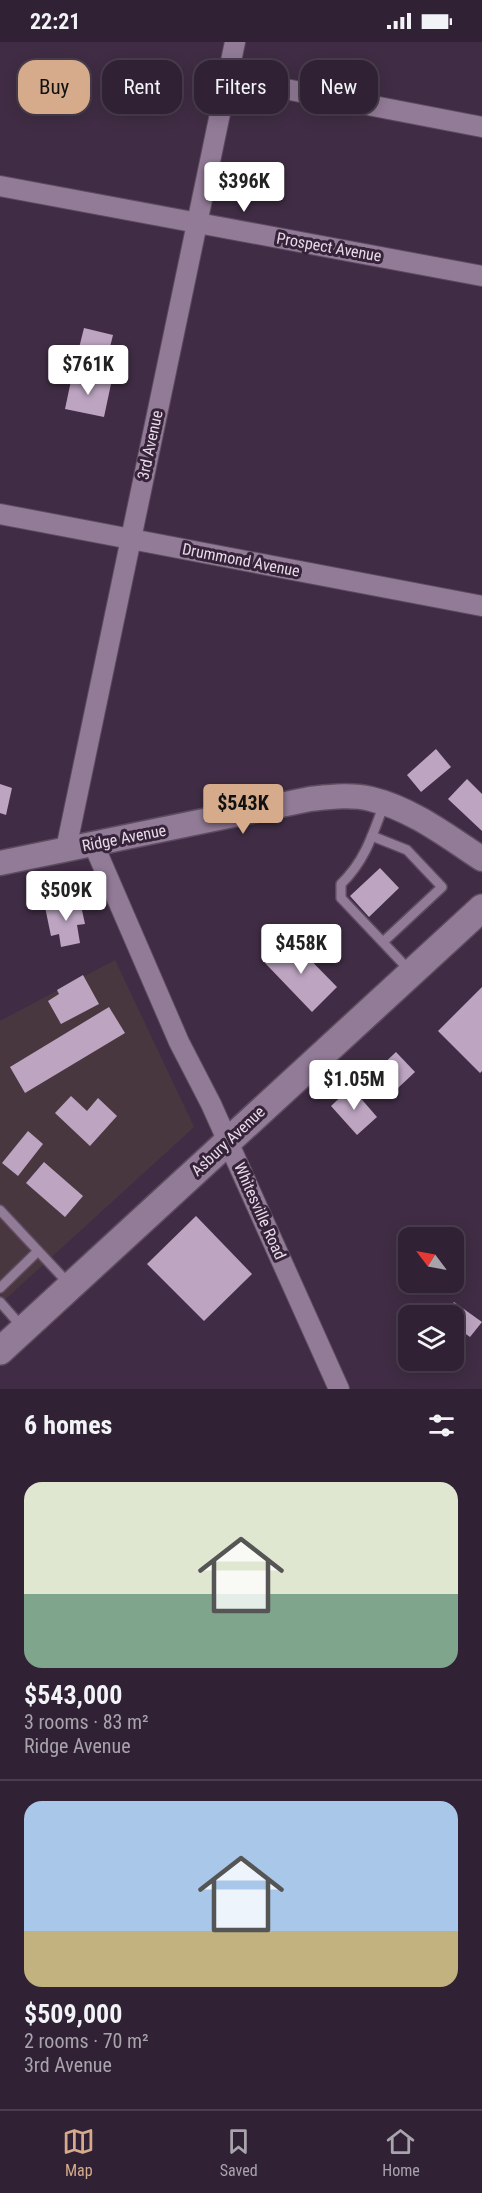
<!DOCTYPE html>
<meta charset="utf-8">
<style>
body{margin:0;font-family:"Roboto Condensed",sans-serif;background:#382a3c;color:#f1f3f6;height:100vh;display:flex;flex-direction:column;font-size:22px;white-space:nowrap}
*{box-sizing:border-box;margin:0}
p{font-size:20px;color:#a8a4ac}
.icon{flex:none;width:33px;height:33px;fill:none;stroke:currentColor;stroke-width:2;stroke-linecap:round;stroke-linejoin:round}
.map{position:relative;height:1347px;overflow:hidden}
.drawer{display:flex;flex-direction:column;background:#302234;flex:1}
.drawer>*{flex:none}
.hud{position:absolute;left:18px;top:18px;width:447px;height:54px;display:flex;gap:12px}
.needle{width:39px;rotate:302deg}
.fabs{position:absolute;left:398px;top:1185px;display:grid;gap:12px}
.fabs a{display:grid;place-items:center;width:66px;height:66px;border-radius:12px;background:#302234;box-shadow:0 3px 15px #0003,0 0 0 2px #4b3f4f;font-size:30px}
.price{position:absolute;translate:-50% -51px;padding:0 14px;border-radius:6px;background:#fff;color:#222;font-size:20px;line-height:39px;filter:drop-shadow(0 2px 3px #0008)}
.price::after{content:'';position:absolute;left:50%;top:36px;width:18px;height:14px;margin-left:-9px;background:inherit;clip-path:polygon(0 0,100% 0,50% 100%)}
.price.selected{background:#d6ab8b;color:#111}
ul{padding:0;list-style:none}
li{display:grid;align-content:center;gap:12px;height:318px;padding:0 24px}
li+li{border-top:2px solid #4b3f4f}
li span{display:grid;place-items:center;height:186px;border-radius:18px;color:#555}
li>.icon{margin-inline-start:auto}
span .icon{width:108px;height:108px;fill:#fffc;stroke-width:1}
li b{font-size:26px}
h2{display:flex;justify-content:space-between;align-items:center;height:72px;padding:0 24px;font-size:26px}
.tag{padding:0 21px;border-radius:18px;background:#302234;box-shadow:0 3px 15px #0003,0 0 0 2px #4b3f4f;font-size:21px;line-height:54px}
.tag.selected{background:#d6ab8b;color:#111}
.status{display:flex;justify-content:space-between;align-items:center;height:42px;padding:0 30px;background:#302234;direction:ltr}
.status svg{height:16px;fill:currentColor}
.dock{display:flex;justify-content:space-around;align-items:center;height:84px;border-top:2px solid #4b3f4f;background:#302234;font-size:16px;color:#a8a4ac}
.dock a{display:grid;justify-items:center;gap:3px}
.dock .selected{color:#d6ab8b}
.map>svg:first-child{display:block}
</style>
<div class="status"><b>22:21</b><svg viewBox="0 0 49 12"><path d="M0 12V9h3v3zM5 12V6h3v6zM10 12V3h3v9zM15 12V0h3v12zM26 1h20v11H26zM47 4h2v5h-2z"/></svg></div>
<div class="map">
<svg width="482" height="1347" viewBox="0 0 482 1347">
<rect width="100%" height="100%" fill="#402d45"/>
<path fill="#493740" d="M115,918L194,1085L0,1262V979Z"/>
<g fill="#bda5c2">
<path d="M84,286L113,293L105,325L76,318Z"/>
<path d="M72,334L111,342L104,375L65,367Z"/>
<path d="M436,707L451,725L421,750L407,733Z"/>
<path d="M467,737L482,752V789L448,757Z"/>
<path d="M0,742L12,746L6,773L0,771Z"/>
<path d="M380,826L399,846L369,875L350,854Z"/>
<path d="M80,859L85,882L77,883L80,901L61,905L59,892L51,894L45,865Z"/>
<path d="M290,897L337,945L312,970L265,921Z"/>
<path d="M83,933L99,962L61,982L48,959L59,952L57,948Z"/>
<path d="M482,945V1029L480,1031L438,989Z"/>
<path d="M109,965L125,991L25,1051L10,1025Z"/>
<path d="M396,1010L415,1030L398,1046L379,1026Z"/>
<path d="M351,1045L377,1075L357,1093L331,1064Z"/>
<path d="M71,1054L87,1069L98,1056L117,1074L90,1104L55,1071Z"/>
<path d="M28,1089L43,1102L18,1134L2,1121Z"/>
<path d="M44,1120L83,1154L65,1175L26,1141Z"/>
<path d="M196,1174L252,1232L204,1279L147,1222Z"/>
<path d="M454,1260L482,1280L470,1295L453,1283V1274H444Z"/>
<path d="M453,1292L466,1301L458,1312L453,1308Z"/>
</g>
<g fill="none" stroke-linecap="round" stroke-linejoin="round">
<g stroke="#5d4c60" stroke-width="12">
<g id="service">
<path d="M384,762C373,792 365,819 341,842V856L411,930"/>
<path d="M372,794L407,808L442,845L383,900"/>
<path d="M0,1168L69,1242"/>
<path d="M0,1246L38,1209"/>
<path d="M0,1260L22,1285"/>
</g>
</g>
<g stroke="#5d4c60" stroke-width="22">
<g id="minor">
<path d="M228,36L482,85"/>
<path d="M0,144L482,234"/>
<path d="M0,472L482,564"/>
<path d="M93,801L179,1000L211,1062L339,1347"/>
<path d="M66,807L235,0"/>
</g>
</g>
<g stroke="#5d4c60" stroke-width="27">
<path id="tertiary" d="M0,821L310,757C329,755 351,752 371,757C412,767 447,794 482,817"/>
</g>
<g stroke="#5d4c60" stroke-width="30">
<path id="secondary" d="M0,1309L482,866"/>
</g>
<use href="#service" stroke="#927b97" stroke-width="9"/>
<use href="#minor" stroke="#927b97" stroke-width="20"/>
<use href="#tertiary" stroke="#927b97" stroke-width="24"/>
<use href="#secondary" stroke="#927b97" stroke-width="27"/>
</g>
<g text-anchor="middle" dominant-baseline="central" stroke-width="6" stroke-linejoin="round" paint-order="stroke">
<g font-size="16" fill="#e7dae9" stroke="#36233a">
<text transform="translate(329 205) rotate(10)">Prospect Avenue</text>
<text transform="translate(150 403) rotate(-78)">3rd Avenue</text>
<text transform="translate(241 518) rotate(11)">Drummond Avenue</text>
<text transform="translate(124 796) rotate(-11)">Ridge Avenue</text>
<text transform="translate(228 1099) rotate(-43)">Asbury Avenue</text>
<text transform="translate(260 1169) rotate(66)">Whitesville Road</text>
</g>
</g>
</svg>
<div class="fabs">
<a><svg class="needle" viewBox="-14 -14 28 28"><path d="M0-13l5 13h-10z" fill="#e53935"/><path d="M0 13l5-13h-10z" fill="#a8a4ac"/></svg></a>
<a><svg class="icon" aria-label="layers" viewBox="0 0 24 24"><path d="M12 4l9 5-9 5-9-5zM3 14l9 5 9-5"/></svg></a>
</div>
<b class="price" style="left:244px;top:171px">$396K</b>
<b class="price" style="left:88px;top:354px">$761K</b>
<b class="price selected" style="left:243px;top:793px">$543K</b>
<b class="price" style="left:66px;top:880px">$509K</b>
<b class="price" style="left:301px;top:933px">$458K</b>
<b class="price" style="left:354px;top:1069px">$1.05M</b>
<div class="hud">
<a class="tag selected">Buy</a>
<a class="tag">Rent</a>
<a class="tag">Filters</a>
<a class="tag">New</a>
</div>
</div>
<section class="drawer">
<h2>6 homes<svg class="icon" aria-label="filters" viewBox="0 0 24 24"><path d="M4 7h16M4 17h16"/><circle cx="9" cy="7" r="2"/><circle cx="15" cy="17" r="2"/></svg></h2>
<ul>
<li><span style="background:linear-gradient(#dfe7d0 60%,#7fa58c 0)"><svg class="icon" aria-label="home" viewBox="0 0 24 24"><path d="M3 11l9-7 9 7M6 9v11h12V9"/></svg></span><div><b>$543,000</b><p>3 rooms · 83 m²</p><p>Ridge Avenue</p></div></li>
<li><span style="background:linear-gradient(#a9c7e8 70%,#c2b280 0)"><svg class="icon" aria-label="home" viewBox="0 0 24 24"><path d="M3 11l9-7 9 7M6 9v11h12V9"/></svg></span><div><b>$509,000</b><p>2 rooms · 70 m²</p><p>3rd Avenue</p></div></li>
</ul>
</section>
<nav class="dock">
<a class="selected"><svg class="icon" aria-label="map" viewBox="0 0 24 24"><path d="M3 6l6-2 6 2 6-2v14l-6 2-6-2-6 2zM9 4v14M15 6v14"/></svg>Map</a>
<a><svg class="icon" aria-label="saved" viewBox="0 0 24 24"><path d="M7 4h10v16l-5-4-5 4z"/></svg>Saved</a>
<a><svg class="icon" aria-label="home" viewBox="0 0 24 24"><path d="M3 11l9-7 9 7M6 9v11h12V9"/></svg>Home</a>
</nav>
